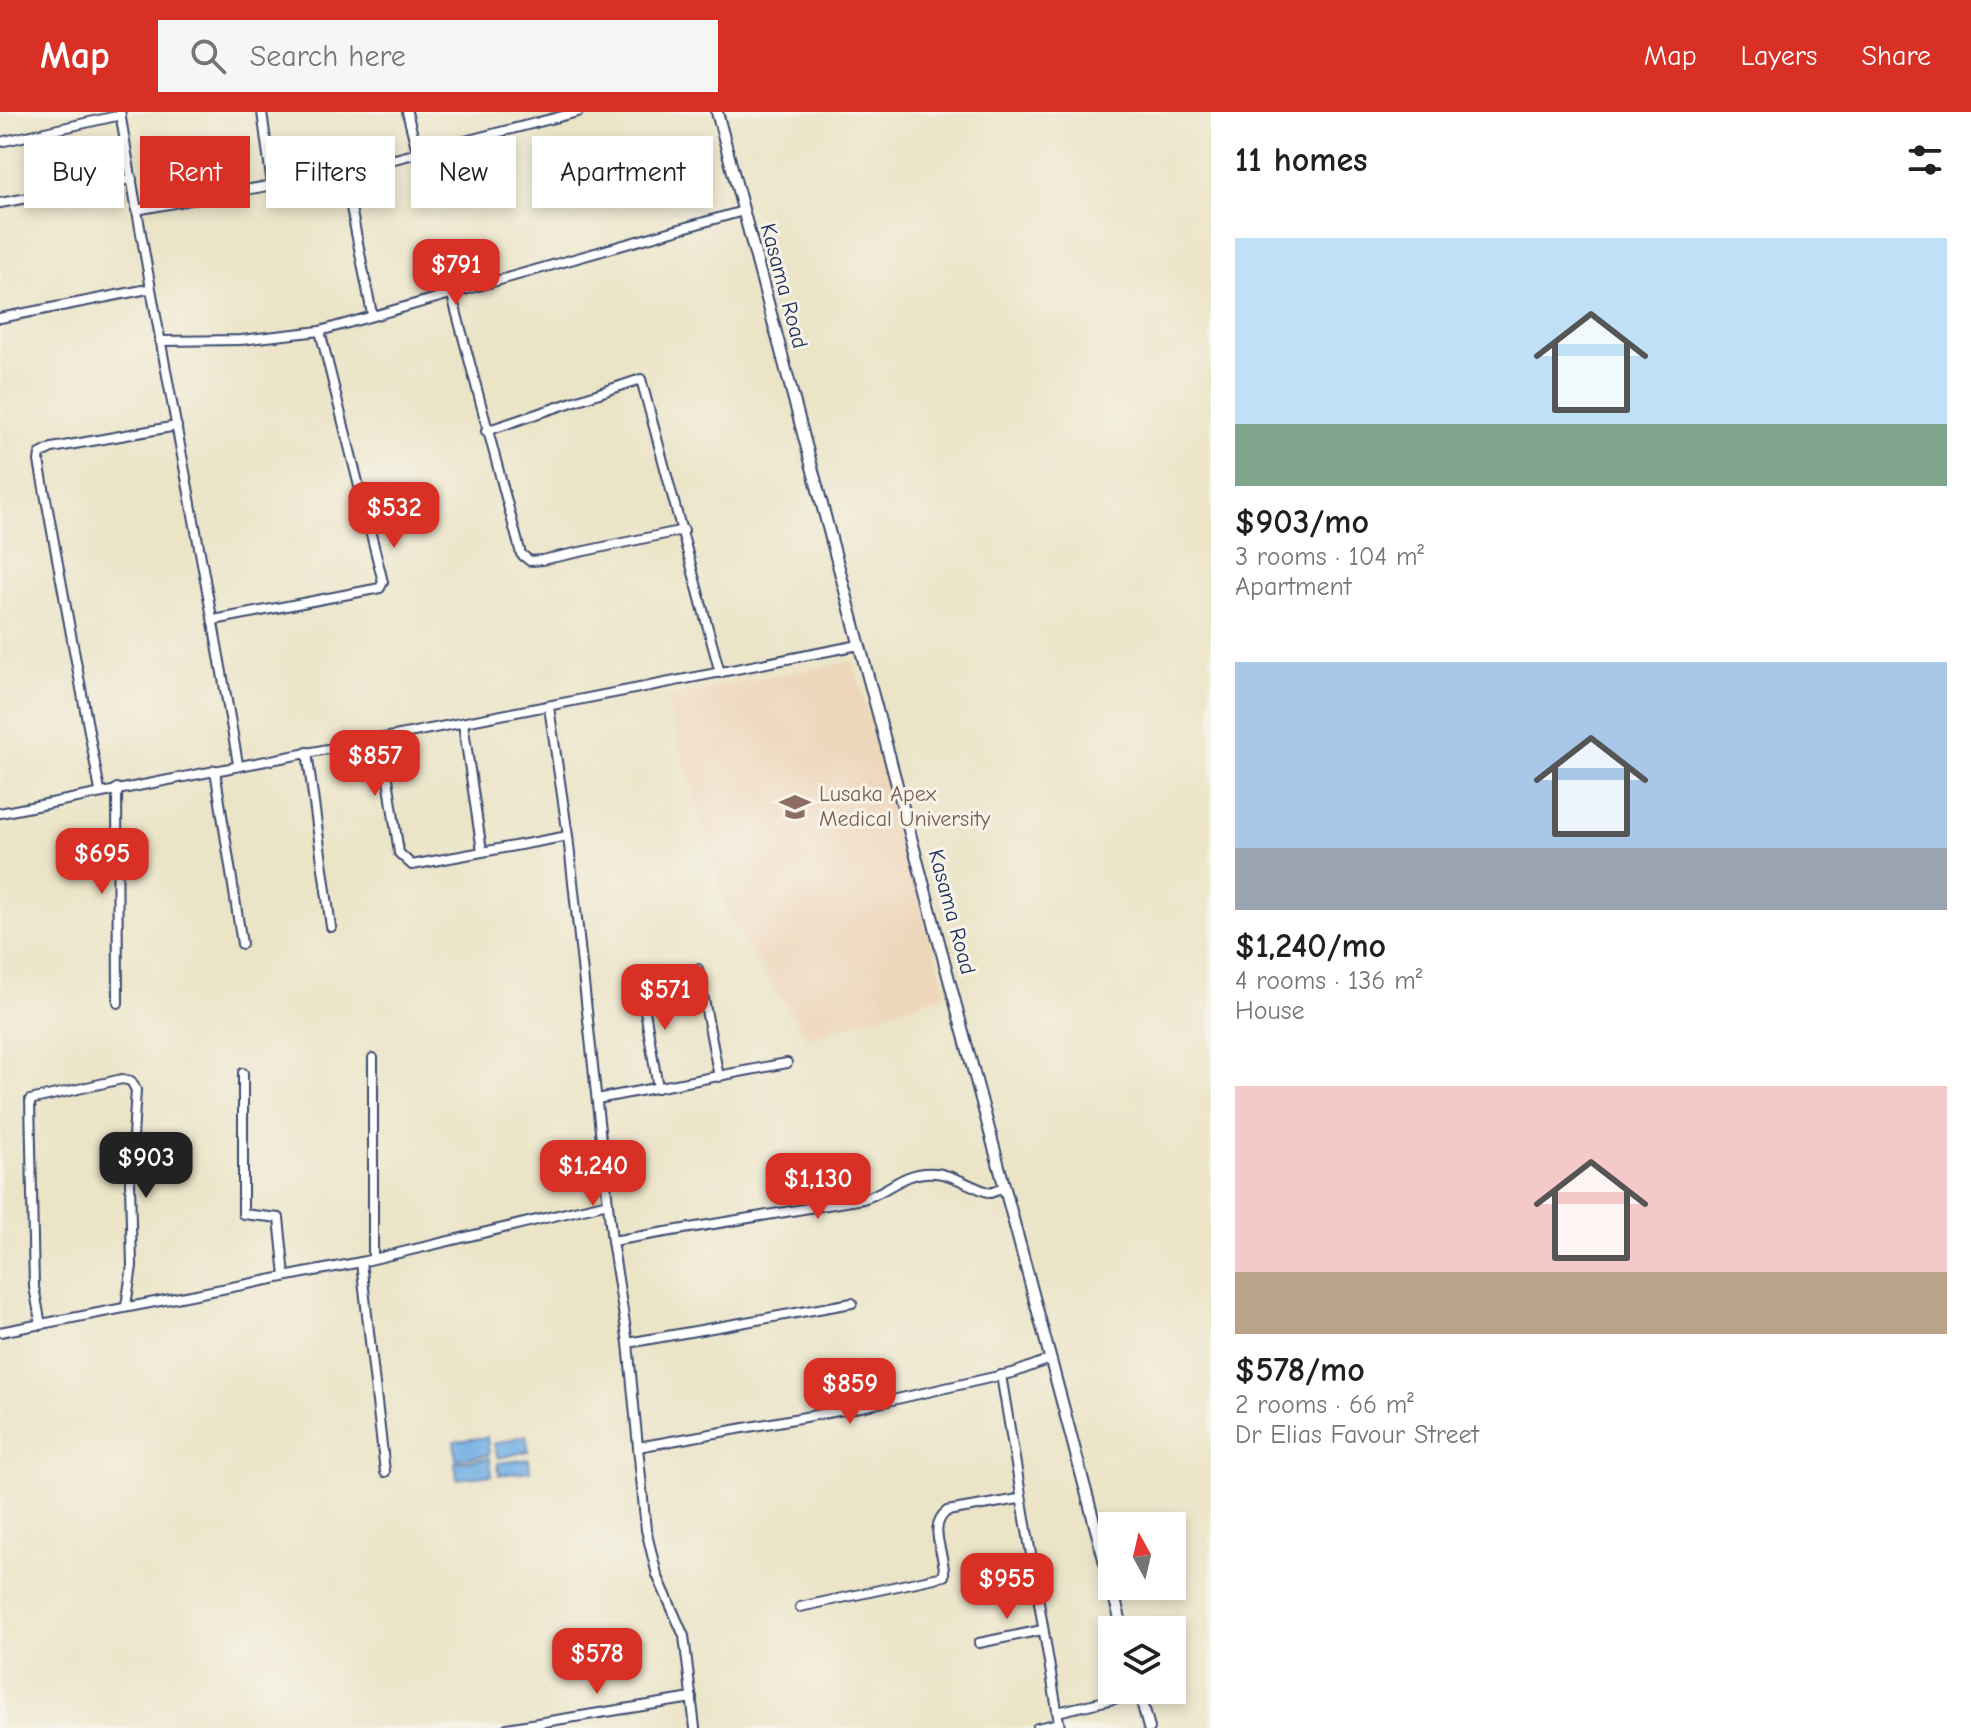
<!DOCTYPE html>
<meta charset="utf-8">
<style>
body{margin:0;font-family:"Comic Neue",sans-serif;background:#f6f6f6;color:#202124;height:100vh;display:flex;flex-direction:column;font-size:30px;white-space:nowrap}
*{box-sizing:border-box;margin:0}
p{font-size:26px;color:#757577}
.icon{flex:none;width:44px;height:44px;fill:none;stroke:currentColor;stroke-width:2;stroke-linecap:round;stroke-linejoin:round}
.map{position:relative;flex:1;overflow:hidden}
.sheet{display:flex;flex-direction:column;background:#fff;width:760px}
.sheet>*{flex:none}
.guide{position:absolute;left:24px;top:24px;width:760px;height:72px;display:flex;gap:16px}
.needle{width:52px;rotate:352deg}
.buttons{position:absolute;left:1098px;top:1400px;display:grid;gap:16px}
.buttons a{display:grid;place-items:center;width:88px;height:88px;border-radius:0px;background:#fff;box-shadow:0 4px 12px #0003;font-size:40px}
.price{position:absolute;translate:-50% -68px;padding:0 18px;border-radius:16px;background:#d93025;color:#fff;font-size:26px;line-height:52px;filter:drop-shadow(0 2px 4px #0008)}
.price::after{content:'';position:absolute;left:50%;top:48px;width:24px;height:18px;margin-left:-12px;background:inherit;clip-path:polygon(0 0,100% 0,50% 100%)}
.price.on{background:#222;color:#fff}
ul{padding:0;list-style:none}
li{display:grid;align-content:center;gap:16px;height:424px;padding:0 24px}
li span{display:grid;place-items:center;height:248px;border-radius:0px;color:#555}
li>.icon{margin-inline-start:auto}
span .icon{width:144px;height:144px;fill:#fffc;stroke-width:1}
li b{font-size:34px}
h2{display:flex;justify-content:space-between;align-items:center;height:96px;padding:0 24px;font-size:34px}
.pill{padding:0 28px;border-radius:0px;background:#fff;box-shadow:0 4px 12px #0003;font-size:28px;line-height:72px}
.pill.on{background:#d93025;color:#fff}
header{display:flex;align-items:center;gap:48px;box-sizing:border-box;height:112px;padding:0 40px;background:#d93025;color:#fff}
header strong{font-size:38px}
nav{display:flex;gap:44px;margin-inline-start:auto;font-size:28px}
.search{width:560px;height:72px;background:#f6f6f6;display:flex;align-items:center;gap:20px;box-sizing:border-box;padding:0 28px;border-radius:0px;color:#757577;font-size:30px}
main{display:flex;flex:1;min-height:0}
.map>svg:first-child{display:block}
</style>
<header>
<strong>Map</strong>
<div class="search"><svg class="icon" aria-label="search" viewBox="0 0 24 24"><circle cx="10" cy="10" r="6"/><path d="M15 15l6 6"/></svg>Search here</div>
<nav><a>Map</a><a>Layers</a><a>Share</a></nav>
</header>
<main>
<div class="map">
<svg width="1211" height="1616" viewBox="0 0 1211 1616">
<rect width="100%" height="100%" fill="#f7f3e8"/>
<filter id="ink" filterUnits="userSpaceOnUse"><feTurbulence type="fractalNoise" baseFrequency=".0125" numOctaves="2"/><feDisplacementMap in="SourceGraphic" scale="16" xChannelSelector="R" yChannelSelector="G"/><feConvolveMatrix kernelMatrix="1 2 1 2 8 2 1 2 1" color-interpolation-filters="sRGB"/></filter>
<filter id="wash" filterUnits="userSpaceOnUse"><feTurbulence type="fractalNoise" baseFrequency=".006" numOctaves="4" result="noise"/><feDisplacementMap in="SourceGraphic" scale="32" xChannelSelector="R" yChannelSelector="G"/><feGaussianBlur stdDeviation="1.8" result="paint"/><feColorMatrix in="noise" values="0 0 0 0 0 0 0 0 0 0 0 0 0 0 0 0 0 1.4 0 .05"/><feComposite in="paint" operator="in"/></filter>
<g filter="url(#wash)">
<rect width="100%" height="100%" fill="#ebe4c7"/>
<path fill="#eed6bb" d="M853,549L946,881L808,927L729,806L666,585Z"/>
<g fill="#71aee3" stroke="#466ea0" stroke-width="2">
<path d="M526,1323L529,1339L498,1346L494,1332Z"/>
<path d="M487,1325L489,1343L456,1347L454,1329Z"/>
<path d="M490,1346L492,1363L457,1367L455,1350Z"/>
<path d="M529,1347L530,1359L499,1363L498,1351Z"/>
</g>
</g>
<g filter="url(#ink)">
<g fill="none" stroke-linecap="round" stroke-linejoin="round">
<g stroke="#3a4a6e" stroke-width="12">
<g id="minor">
<path d="M120,0C156,218 201,434 238,652"/>
<path d="M262,0L272,73"/>
<path d="M407,0L418,43"/>
<path d="M0,30L121,3"/>
<path d="M344,60L372,202"/>
<path d="M0,91L132,67"/>
<path d="M136,98L344,60L578,0"/>
<path d="M451,180L521,442L530,449L542,448L684,418"/>
<path d="M0,206L148,177"/>
<path d="M160,229L241,228L320,219L743,99"/>
<path d="M486,319L641,267L720,561"/>
<path d="M214,508L380,476L383,470L320,219"/>
<path d="M549,595L568,724L612,1129L628,1231L646,1418L657,1463L684,1524L695,1616"/>
<path d="M463,611L482,739"/>
<path d="M382,626L399,741L412,753L568,724"/>
<path d="M307,640L331,815"/>
<path d="M215,658L242,832"/>
<path d="M117,676L118,891"/>
<path d="M100,679L39,349L40,342L52,336L177,314"/>
<path d="M0,701L859,533"/>
<path d="M698,857L719,965"/>
<path d="M640,869L658,976"/>
<path d="M373,946V1147"/>
<path d="M243,961V1102L279,1106L285,1164"/>
<path d="M597,987L787,951"/>
<path d="M612,1129L863,1087C881,1082 891,1072 908,1065C940,1052 961,1071 990,1081L1004,1076"/>
<path d="M361,1150L385,1360"/>
<path d="M41,1213L34,1175L30,988L122,967L131,969L136,978L130,1070L132,1154L126,1194"/>
<path d="M0,1220L361,1150L608,1091"/>
<path d="M628,1231L852,1191"/>
<path d="M1001,1263L1060,1616"/>
<path d="M638,1335L866,1294L1016,1260L1050,1247"/>
<path d="M800,1495L944,1464C946,1442 926,1415 947,1399L1019,1387"/>
<path d="M979,1531L1042,1518"/>
<path d="M1057,1600L1140,1581"/>
<path d="M507,1616L692,1586"/>
<path d="M1037,1616L1059,1611"/>
</g>
</g>
<g stroke="#3a4a6e" stroke-width="14">
<g id="tertiary">
<path d="M717,0L1123,1518"/>
<path d="M1139,1578L1149,1616"/>
</g>
</g>
<use href="#minor" stroke="#fff" stroke-width="8"/>
<use href="#tertiary" stroke="#fff" stroke-width="10"/>
</g>
</g>
<defs>
<g id="university-bare" transform="scale(2.4)"><path d="M0-5L7-2L0 1L-7-2ZM-4 1L0 2.5L4 1V4Q0 6-4 4Z" fill="#8d6e63" stroke="#f7f3e8" stroke-width="2.5" paint-order="stroke"/></g>
</defs>
<g fill-rule="evenodd">
<use href="#university-bare" x="795" y="695"/>
</g>
<g text-anchor="middle" dominant-baseline="central" stroke-width="6" stroke-linejoin="round" paint-order="stroke">
<g font-size="22" fill="#1b2f5e" stroke="#f7f3e8">
<text transform="translate(784 174) rotate(75)">Kasama Road</text>
<text transform="translate(952 800) rotate(75)">Kasama Road</text>
</g>
<g font-size="22" fill="#785e54" stroke="#f7f3e8" text-anchor="start">
<text x="819" y="682">Lusaka Apex<tspan x="819" dy="25">Medical University</tspan></text>
</g>
</g>
</svg>
<div class="buttons">
<a><svg class="needle" viewBox="-14 -14 28 28"><path d="M0-13l5 13h-10z" fill="#e53935"/><path d="M0 13l5-13h-10z" fill="#757577"/></svg></a>
<a><svg class="icon" aria-label="layers" viewBox="0 0 24 24"><path d="M12 4l9 5-9 5-9-5zM3 14l9 5 9-5"/></svg></a>
</div>
<b class="price" style="left:456px;top:195px">$791</b>
<b class="price" style="left:394px;top:438px">$532</b>
<b class="price" style="left:375px;top:686px">$857</b>
<b class="price" style="left:102px;top:784px">$695</b>
<b class="price" style="left:665px;top:920px">$571</b>
<b class="price on" style="left:146px;top:1088px">$903</b>
<b class="price" style="left:593px;top:1096px">$1,240</b>
<b class="price" style="left:818px;top:1109px">$1,130</b>
<b class="price" style="left:850px;top:1314px">$859</b>
<b class="price" style="left:1007px;top:1509px">$955</b>
<b class="price" style="left:597px;top:1584px">$578</b>
<div class="guide">
<a class="pill">Buy</a>
<a class="pill on">Rent</a>
<a class="pill">Filters</a>
<a class="pill">New</a>
<a class="pill">Apartment</a>
</div>
</div>
<section class="sheet">
<h2>11 homes<svg class="icon" aria-label="filters" viewBox="0 0 24 24"><path d="M4 7h16M4 17h16"/><circle cx="9" cy="7" r="2"/><circle cx="15" cy="17" r="2"/></svg></h2>
<ul>
<li><span style="background:linear-gradient(#bfe0f5 75%,#7fa58c 0)"><svg class="icon" aria-label="home" viewBox="0 0 24 24"><path d="M3 11l9-7 9 7M6 9v11h12V9"/></svg></span><div><b>$903/mo</b><p>3 rooms · 104 m²</p><p>Apartment</p></div></li>
<li><span style="background:linear-gradient(#a9c7e8 75%,#9aa5b1 0)"><svg class="icon" aria-label="home" viewBox="0 0 24 24"><path d="M3 11l9-7 9 7M6 9v11h12V9"/></svg></span><div><b>$1,240/mo</b><p>4 rooms · 136 m²</p><p>House</p></div></li>
<li><span style="background:linear-gradient(#f6c9c9 75%,#b9a48a 0)"><svg class="icon" aria-label="home" viewBox="0 0 24 24"><path d="M3 11l9-7 9 7M6 9v11h12V9"/></svg></span><div><b>$578/mo</b><p>2 rooms · 66 m²</p><p>Dr Elias Favour Street</p></div></li>
</ul>
</section>
</main>
